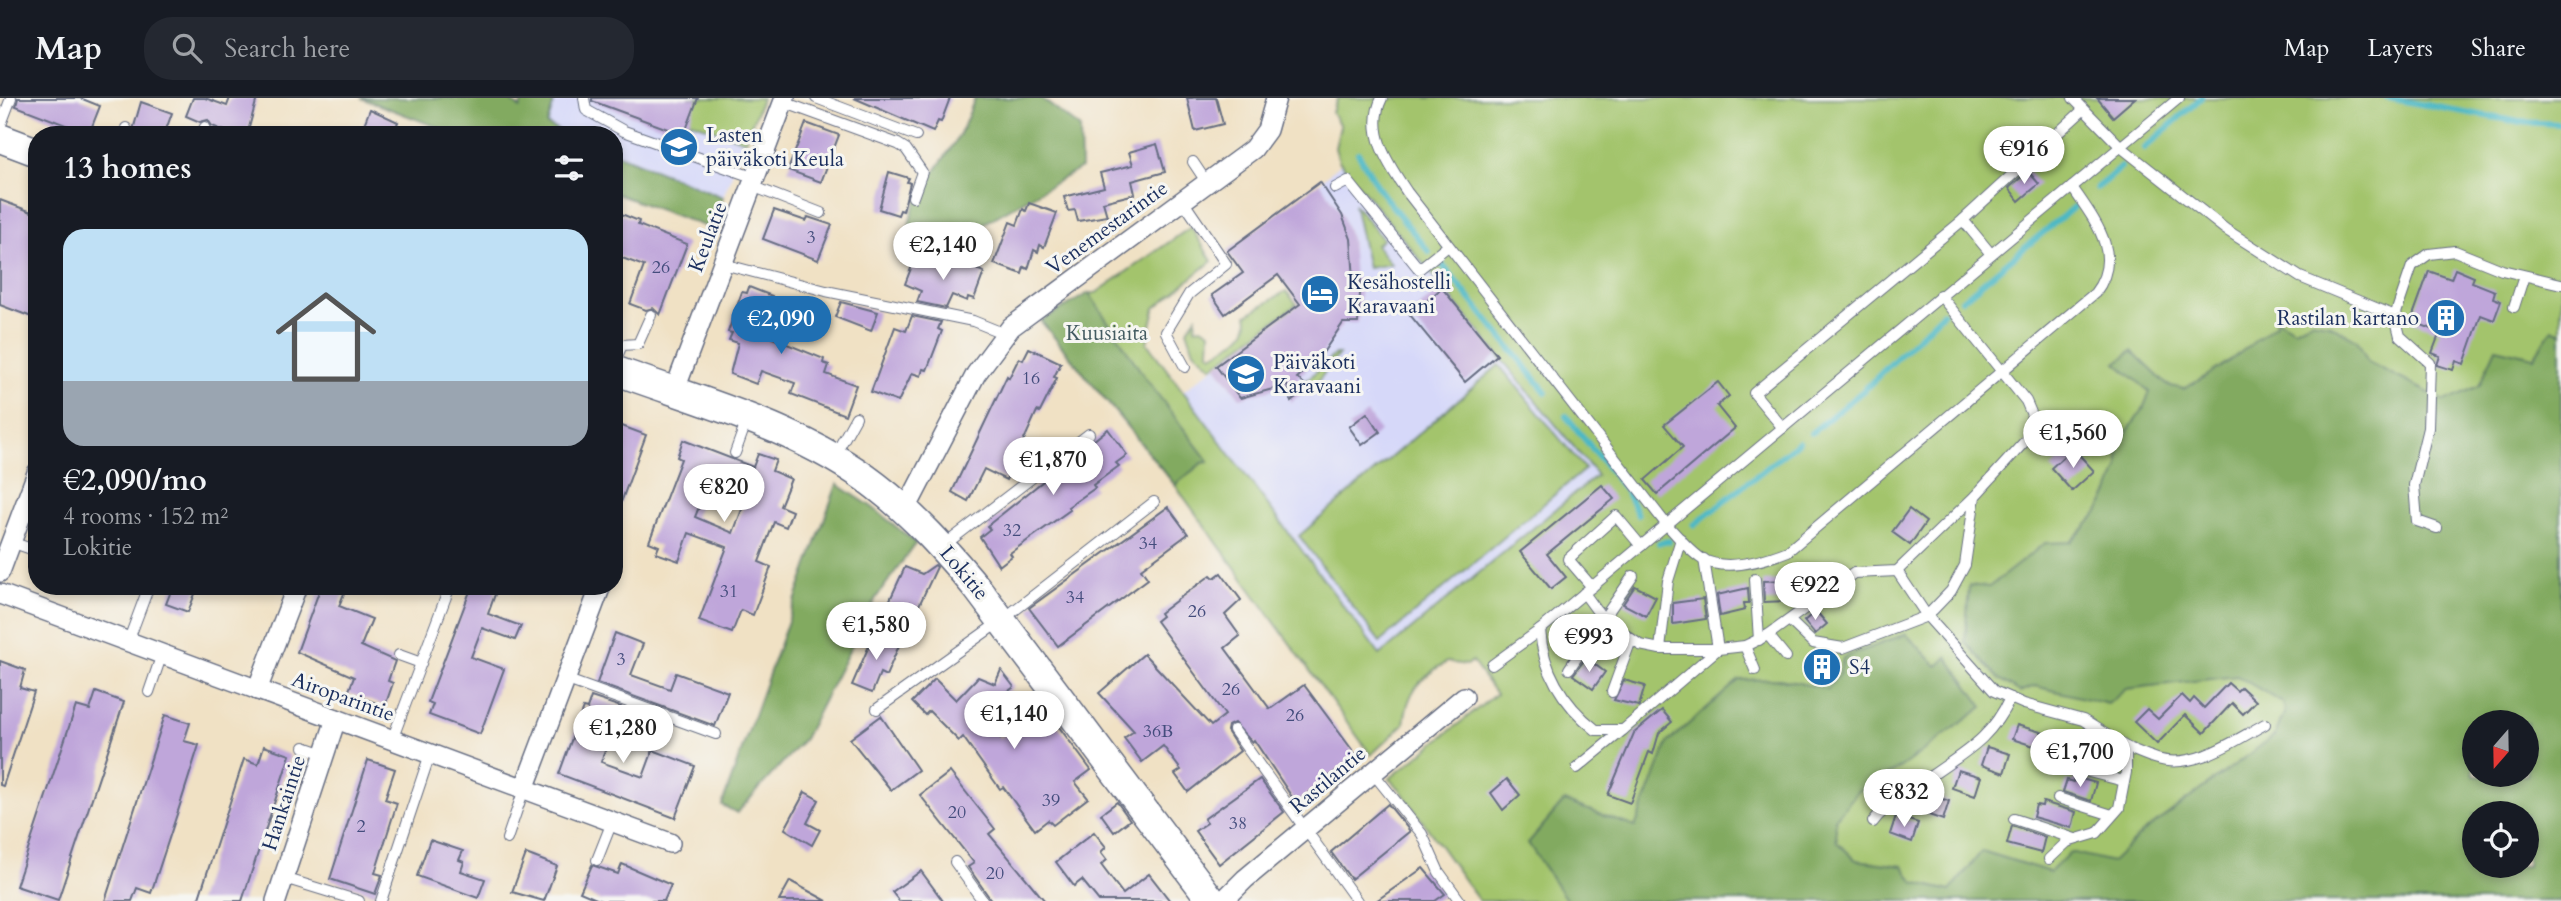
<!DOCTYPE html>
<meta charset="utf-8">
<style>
body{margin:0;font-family:Cardo,serif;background:#242831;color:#f1f3f6;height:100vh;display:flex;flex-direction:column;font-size:26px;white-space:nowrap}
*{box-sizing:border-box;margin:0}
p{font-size:23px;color:#9ea1a6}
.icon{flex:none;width:38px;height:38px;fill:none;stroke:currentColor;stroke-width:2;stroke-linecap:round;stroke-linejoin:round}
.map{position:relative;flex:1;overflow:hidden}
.panel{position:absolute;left:28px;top:28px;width:595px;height:469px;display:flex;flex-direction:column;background:#171b24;border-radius:28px;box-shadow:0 4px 10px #0003}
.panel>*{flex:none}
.needle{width:46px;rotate:200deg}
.controls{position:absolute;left:2462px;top:612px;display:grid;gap:14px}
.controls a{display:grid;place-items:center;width:77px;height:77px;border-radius:50%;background:#171b24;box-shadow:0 4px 10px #0003;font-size:35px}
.price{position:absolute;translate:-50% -60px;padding:0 16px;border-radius:24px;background:#fff;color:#222;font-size:23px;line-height:46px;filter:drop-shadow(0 2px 4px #0008)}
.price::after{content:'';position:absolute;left:50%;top:42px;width:21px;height:16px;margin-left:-10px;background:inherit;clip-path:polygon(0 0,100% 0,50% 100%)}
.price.current{background:#1f6fb2;color:#fff}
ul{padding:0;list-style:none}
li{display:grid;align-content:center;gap:14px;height:371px;padding:0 35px}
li+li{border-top:2px solid #363941}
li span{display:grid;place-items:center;height:217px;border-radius:21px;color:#555}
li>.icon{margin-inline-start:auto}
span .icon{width:126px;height:126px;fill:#fffc;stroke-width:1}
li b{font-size:30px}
h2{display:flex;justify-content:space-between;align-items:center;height:84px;padding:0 35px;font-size:30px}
header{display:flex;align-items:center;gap:42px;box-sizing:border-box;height:98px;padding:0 35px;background:#171b24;border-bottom:2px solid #363941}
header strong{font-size:33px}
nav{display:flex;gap:38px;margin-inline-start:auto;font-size:24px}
.search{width:490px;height:63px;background:#242831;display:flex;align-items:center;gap:18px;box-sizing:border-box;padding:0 24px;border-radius:28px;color:#9ea1a6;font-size:26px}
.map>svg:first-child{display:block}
</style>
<header>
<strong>Map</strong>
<div class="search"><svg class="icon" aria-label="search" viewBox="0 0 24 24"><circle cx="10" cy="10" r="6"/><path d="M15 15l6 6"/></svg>Search here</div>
<nav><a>Map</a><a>Layers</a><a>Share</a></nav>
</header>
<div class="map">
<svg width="2561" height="803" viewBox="0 0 2561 803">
<rect width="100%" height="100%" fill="#f6f6f2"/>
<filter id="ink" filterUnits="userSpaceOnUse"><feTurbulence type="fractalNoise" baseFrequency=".0143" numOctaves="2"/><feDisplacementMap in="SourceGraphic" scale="14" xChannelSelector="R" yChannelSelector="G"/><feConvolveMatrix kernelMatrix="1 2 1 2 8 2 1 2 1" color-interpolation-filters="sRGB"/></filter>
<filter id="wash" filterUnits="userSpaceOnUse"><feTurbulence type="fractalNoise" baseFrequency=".00686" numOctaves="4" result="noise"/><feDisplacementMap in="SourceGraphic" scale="28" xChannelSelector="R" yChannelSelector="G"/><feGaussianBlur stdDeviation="1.57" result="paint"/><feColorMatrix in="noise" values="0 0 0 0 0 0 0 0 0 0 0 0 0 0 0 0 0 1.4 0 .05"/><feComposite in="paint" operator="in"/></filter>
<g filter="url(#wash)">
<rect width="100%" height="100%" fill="#f0e1c4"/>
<g fill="#d6d8f9">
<path d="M555,0H762L723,99L614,55V37H569L546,27Z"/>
<path d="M1342,64L1597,377L1380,557L1183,293L1216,268L1240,300L1285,286L1290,291L1289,297L1299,298L1306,287L1290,283L1320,259L1343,225H1358L1361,182L1353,181L1351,141L1342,117L1320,84Z"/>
</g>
<g fill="#a3c46c" stroke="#5f7a65" stroke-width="2">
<path d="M689,0H762L745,43L689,23Z"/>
<path d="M1338,0H2561V581L2369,613L2134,803H1479L1399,690L1389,681L1496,596L1472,563L1466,567L1447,564C1419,579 1407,595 1404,626L1371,657L1175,387L1041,223L1089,195H1096L1191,129L1212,163L1155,210L1147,245L1380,557L1597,377L1339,63L1335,50L1340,28L1332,14Z"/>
<path d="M1354,106L1383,141L1376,147L1391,166L1368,170Z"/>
<path d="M1286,193L1297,206L1212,269L1194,253L1187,232L1196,219L1195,230L1202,229L1210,234L1209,254L1212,257C1227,248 1253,237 1247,217Z"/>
<path d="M1335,256H1339L1315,287L1306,283Z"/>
<path d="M1499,267L1585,371L1380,544L1299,438Z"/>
</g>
<g fill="#82aa60" stroke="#4e6c5f" stroke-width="2" fill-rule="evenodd">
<path d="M361,0H507L520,10L523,0H555L547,27L569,37H458Z"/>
<path d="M975,0H1041L1080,30L1081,70L985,125L974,153L956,156L906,153C908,96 933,81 960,36C966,25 970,12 975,0Z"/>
<path d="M614,55L723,99L712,131L614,95Z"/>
<path d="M1089,195L1146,281L1209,364L1202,365L1175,387L1041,223Z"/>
<path d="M2275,220L2294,231L2311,223L2329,226L2357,242L2368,264L2445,303L2479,288L2496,250L2534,259L2552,231L2561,235V803H1567L1528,745L1564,703L1635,729L1668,644L1739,582L1780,581L1828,591L1839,576L1843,560L1906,536L1937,568L1947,559L1983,609L1894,674L1858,693L1835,721L1837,744L1856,762L1903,768L1914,784L1950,793L1982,753L2050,774L2070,754L2112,764L2142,735L2275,637L2285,613L2283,605L2237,578L2126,591L2108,606L2035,588L2020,594L1998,580L1965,544L1969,487L1989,489L2045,445L2071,444L2096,417L2109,395L2119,367L2118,346L2142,313L2150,294L2116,265L2132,253L2167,287L2183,291C2217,274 2246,251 2276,226ZM2474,625H2527V677H2474ZM2474,716H2527V768H2474Z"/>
<path d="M837,386L872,409L916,445L876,500L804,641L737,715L722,707Z"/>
</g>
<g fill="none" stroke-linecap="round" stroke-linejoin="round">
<g stroke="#4bb8c5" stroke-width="6">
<path d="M2387,0L2519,24L2561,26"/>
<path d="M2145,50L2201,0"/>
<path d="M1358,55L1381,94L1429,154"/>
<path d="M2097,90L2121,69"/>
<path d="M1440,164L1546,294"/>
<path d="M1962,202L2074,109"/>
<path d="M1566,318L1625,391L1638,417"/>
<path d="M1811,335L1864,292L1943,215"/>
<path d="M1694,427L1799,344"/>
<path d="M1659,445L1669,443"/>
</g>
</g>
<g id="blocks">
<g fill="#bfa6da" fill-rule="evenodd">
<path d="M18,0H80L100,8L89,36L16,8Z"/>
<path d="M193,0H205L227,8L230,0H257L247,37H235L212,28L208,22L200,24L186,18Z"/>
<path d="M592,0H698L684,37L592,3Z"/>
<path d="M854,0H950L941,24L938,23L933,34Z"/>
<path d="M1187,0H1216L1223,26L1195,33Z"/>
<path d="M2097,0H2135L2113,19Z"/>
<path d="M141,4L172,15L164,37H146L133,32Z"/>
<path d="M370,11L398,24L393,37H360Z"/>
<path d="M806,25L839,37L821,84L788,72Z"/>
<path d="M1157,46L1165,74L1132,83L1135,96L1103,104L1107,118L1078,123L1075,112L1068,113L1064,99L1104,89L1100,75L1133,67L1129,54Z"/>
<path d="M2028,73L2039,86L2019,103L2009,90Z"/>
<path d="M889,74L909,80L907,84L910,85L903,113L900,112L898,117L879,111Z"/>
<path d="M1320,84L1342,117L1351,141L1354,181L1361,182L1358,225H1343L1320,259L1297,280L1309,290L1291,304L1287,287L1240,300L1216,268L1300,206L1278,177L1225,216L1212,197L1243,175L1227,153Z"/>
<path d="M0,102L37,116V221L0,207Z"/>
<path d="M1029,105L1057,115L1044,149L1040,147L1038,154L1034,152L1028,171L1024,169L1022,176L994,166L1010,124L1017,127L1023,111L1026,113Z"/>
<path d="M774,112L806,123L808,119L832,127L818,162L763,141Z"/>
<path d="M614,113L639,123L638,127L687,146L660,217L653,210L646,212L630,206L644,168L614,157Z"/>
<path d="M915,160L924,164L925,160L943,167L945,163L951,166L953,162L984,174L974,201L968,199L967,203L952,197L946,210L917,204L921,193L905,186Z"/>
<path d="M2455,171L2474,179L2472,184L2495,193L2493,200L2501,203L2494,222L2481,217L2464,266L2456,263L2453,272L2437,267L2440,258L2432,255L2440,234L2411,223L2429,173L2451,181Z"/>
<path d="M749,189L772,198L769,217L779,221L772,240L824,261L823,265L829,267L826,276L856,287L845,317L791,296L795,285L761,273L756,286L730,276L738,245L729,242L732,235L728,234L742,194L747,195Z"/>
<path d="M1442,190L1497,257L1465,284L1410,217Z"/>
<path d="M841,204L878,214L871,233L835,219Z"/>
<path d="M912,218L941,224L938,231L942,233L927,272L923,271L921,278L912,275L898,304L871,294L895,229L906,233Z"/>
<path d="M1029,250L1061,265L1054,279L1057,280L1040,314L1037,313L1006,382L984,371L968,403L952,394L1007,278L1009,280L1019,260L1023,262Z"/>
<path d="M1718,284L1729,298L1717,308L1735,330L1657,396L1645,382L1683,349L1664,327Z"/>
<path d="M1367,315L1380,334L1362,347L1349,329Z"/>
<path d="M614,325L646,337L616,418H614Z"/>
<path d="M1108,331L1127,357L1116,365L1119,368L1093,387L1095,390L1068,409L1070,412L1010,455L1012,458L999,468L980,439L990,431L987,428Z"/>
<path d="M683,342L753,369L758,356L776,362L772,373L791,381L780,408L792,413L786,429L774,424L759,464L771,469L753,517L741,512L732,535L699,523L727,449L689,435L679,463L656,455L659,448L649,444L681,361L677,359ZM711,379L749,393L733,435L695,419Z"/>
<path d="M2073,350L2094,373L2072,393L2051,370Z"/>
<path d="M1602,387L1614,401L1547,456L1566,479L1551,491L1520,454Z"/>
<path d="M1168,409L1188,436L1141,471L1148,481L1058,548L1029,510Z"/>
<path d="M1909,411L1926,424L1910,447L1892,434Z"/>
<path d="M935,467L937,469L914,518L888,506L905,469L922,476Z"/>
<path d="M1221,475L1241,502L1225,517L1240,538L1225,550L1270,611L1304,587L1356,657L1296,705L1254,642L1252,644L1234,625L1228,628L1227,633L1240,653L1188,694L1175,676L1181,672L1163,648L1142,664L1124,640L1134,633L1099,595L1144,556L1211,628L1225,617L1156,523L1162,518L1160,515L1177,502L1211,477L1214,480Z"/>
<path d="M1789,482L1790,503L1764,504L1763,483Z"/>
<path d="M173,488H198L188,514L166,506Z"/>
<path d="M321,488H347L339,508L372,521L361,548L395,563L388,583L393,585L385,608L348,595L354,579L297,554Z"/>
<path d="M472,488H498L488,516L521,528L515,542L482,530L471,559L504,571L480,636L429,617L433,606L428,604Z"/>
<path d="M1635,488L1656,499L1646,518L1623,506Z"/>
<path d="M1748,490L1749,505H1744L1745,512L1720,518L1717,497Z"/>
<path d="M1703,501L1706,521L1673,526V505Z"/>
<path d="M1816,513L1827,526L1815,536L1804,523Z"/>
<path d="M875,534L900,545L886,578L880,575L872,595L852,587Z"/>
<path d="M615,535L643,546L631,577L670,591L676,575L728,594L715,628L597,585Z"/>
<path d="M1831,557L1835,576L1813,581L1809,562Z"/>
<path d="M1586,560L1605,574L1593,591L1573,577Z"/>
<path d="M0,563L25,572L20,590L34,594L3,688L0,687Z"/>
<path d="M1001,572L1014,589L976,617L1000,640L1026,621L1032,630L1050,617L1091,672L1075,684L1088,700L1053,727L1048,722L1035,732L1003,689L1000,691L963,639L959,643L929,613L925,617L912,604L935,581L956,602L978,579L995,586Z"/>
<path d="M1624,582L1645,588L1639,608L1614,602Z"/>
<path d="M2228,585L2237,593L2241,589L2256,603L2243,616L2232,605L2204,635L2185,617L2157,646L2134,624L2147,611L2158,621L2182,597L2190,605L2194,600L2204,610Z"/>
<path d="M96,594L124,604L58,802L16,788L76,608L90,612Z"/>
<path d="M591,599L621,609L601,664L643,679L653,652L695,668L675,720L559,676L583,610L587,611Z"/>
<path d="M1662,612L1672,624L1659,635L1653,656L1649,654L1630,705L1608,697L1634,635Z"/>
<path d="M165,617L190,625L184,643L199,647L179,710L151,795L137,790L132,803H105Z"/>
<path d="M881,618L918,672L891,692L850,641Z"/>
<path d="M2017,627L2044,635L2040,650L2012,641Z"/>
<path d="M264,648L290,657L242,803H198L244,661L258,666Z"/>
<path d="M1987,649L2010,656L2004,675L1981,667Z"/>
<path d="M368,662L395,671L385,701L397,705L375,775L382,777L375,796L330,781Z"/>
<path d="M1958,672L1981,679L1975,698L1952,690Z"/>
<path d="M950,674L995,731L989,736L1045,803H992L989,799L968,769L974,765L920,697Z"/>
<path d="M2074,679L2096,685L2091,703L2063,694L2067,682L2073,684Z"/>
<path d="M1260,681L1284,714L1219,766L1195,733L1207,725L1204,721Z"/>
<path d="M1507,681L1520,697L1503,712L1491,695Z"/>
<path d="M805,694L819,702L807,725L820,732L812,747L785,731Z"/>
<path d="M1927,696L1949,703L1943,722L1920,714Z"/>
<path d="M1117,704L1130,722L1114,734L1101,716Z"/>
<path d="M2043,704L2076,714L2072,730L2033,719L2036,707L2042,708Z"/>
<path d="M1388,706L1410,733L1351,781L1331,754Z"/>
<path d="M1896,718L1918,725L1912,744L1890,736Z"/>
<path d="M2012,728L2045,739L2041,755L2007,746Z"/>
<path d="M1094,734L1106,749L1101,754L1107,762L1101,767L1123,796L1149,776L1170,803H1099L1082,782L1074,788L1056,764Z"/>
<path d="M430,742L463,753L459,762L464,764L461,773L485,781L478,800L417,778Z"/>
<path d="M526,756L557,768L544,803L512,794Z"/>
<path d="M622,766L671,787L664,803H601L580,794L592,767L618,776Z"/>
<path d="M1423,770L1445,796L1435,803H1376Z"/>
<path d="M921,773L943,803H899L892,794Z"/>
<path d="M790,783L827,803H779Z"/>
</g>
</g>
</g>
<g filter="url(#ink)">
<use href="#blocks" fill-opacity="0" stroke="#666d82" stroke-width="2"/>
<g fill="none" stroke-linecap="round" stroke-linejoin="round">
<g stroke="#666d82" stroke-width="12">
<g id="lane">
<path d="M584,0L586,12L624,33L755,80"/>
<path d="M816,0L916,38"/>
<path d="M1382,0C1365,34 1389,67 1407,94L1666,426C1677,437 1689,453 1702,461C1726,474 1765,462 1788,453L2095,195C2124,157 2095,123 2072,89"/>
<path d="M2073,0L2121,49L2225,131L2300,179L2395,218"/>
<path d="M783,4L898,46L906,51L922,74L913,99"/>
<path d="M0,29L11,0"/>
<path d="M124,37L126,30"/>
<path d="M201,37L205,29"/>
<path d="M1193,64L1207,85"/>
<path d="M752,88L821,115"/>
<path d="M1335,90L1348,83L1419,171L1448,148"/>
<path d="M1183,103L1226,166L1189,196L1166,234L1185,269"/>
<path d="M1963,122L1991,156"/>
<path d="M723,166L826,193L973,223L1005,236"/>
<path d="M2514,209L2524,178"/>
<path d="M614,265L622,247L638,246L651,217"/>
<path d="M1783,330L1754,295L1963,122L2083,12"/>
<path d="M735,355L747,322"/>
<path d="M835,357L856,319"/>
<path d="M2437,430L2417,423L2414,387L2428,330L2430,265L2400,238L2395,218L2412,168L2429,156L2455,153L2502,172L2561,186"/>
<path d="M11,444L37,453"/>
<path d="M943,448L1089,336"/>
<path d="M1897,473L1927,518L1994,593L2024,606L2083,622L2126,649V674L2119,710L2097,735L2067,744L2049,761"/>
<path d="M1755,481L1759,542"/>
<path d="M1592,489L1568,461L1616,418L1641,448"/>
<path d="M1584,495L1603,521L1640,547L1660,551H1718L1745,548L1768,537L1854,475L1897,473L1975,398"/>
<path d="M1790,523L1813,545L1843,550L1927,518L1951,493L1965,467L1975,398L2027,341L2032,317L2026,303L1940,197"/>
<path d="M1540,532C1543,574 1563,606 1596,632H1623L1718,551L1704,461"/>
<path d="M1768,537L1786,559"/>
<path d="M128,544L149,488"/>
<path d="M1745,548L1755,572"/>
<path d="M1660,551L1668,483L1681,441"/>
<path d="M399,557L421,565"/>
<path d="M1492,567L1540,532L2179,0"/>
<path d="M1569,571L1633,478"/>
<path d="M565,581L716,636"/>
<path d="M149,594L162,556"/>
<path d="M1612,594L1631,542"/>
<path d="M877,611L1002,522L1154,404"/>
<path d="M1234,632L1357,803"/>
<path d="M392,642L450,488"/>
<path d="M304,649L324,656"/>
<path d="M2126,649C2136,653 2147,658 2157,661C2194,672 2234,643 2265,626"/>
<path d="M1577,670L1623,632"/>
<path d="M2089,674L2124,683"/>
<path d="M1373,675L1422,736L1439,774L1460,803"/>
<path d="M2058,700L2112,717"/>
<path d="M2014,721L2075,741"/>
<path d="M1873,724C1885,707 1896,708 1912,697C1920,692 1924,684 1931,678C1966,653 1991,641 2010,600"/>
<path d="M507,741L524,691"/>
<path d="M597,762L612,724"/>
<path d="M955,764L983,803"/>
<path d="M284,780L359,803"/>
<path d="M381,803L430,656"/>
</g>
</g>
<g stroke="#666d82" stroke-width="22">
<g id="street">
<path d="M674,294L785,0"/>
<path d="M905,413L976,276L1011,229L1253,51L1267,32L1276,0"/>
<path d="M0,474L37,375"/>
<path d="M0,496L670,745"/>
<path d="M257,592L297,488"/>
<path d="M524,691L600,490"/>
<path d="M276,803L336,621"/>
<path d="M1223,803L1245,781L1464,599"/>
</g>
</g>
<g stroke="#666d82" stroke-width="31">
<g id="secondary">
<path d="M0,40L37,54"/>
<path d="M614,272C701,304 802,330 876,388C915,418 946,453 977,490L1212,803"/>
</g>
</g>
<use href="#lane" stroke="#fff" stroke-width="10"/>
<use href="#street" stroke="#fff" stroke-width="19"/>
<use href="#secondary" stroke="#fff" stroke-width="28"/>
</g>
</g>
<defs>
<g id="school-disc" transform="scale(2.0125)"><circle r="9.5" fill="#1f6fb2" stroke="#f6f6f2"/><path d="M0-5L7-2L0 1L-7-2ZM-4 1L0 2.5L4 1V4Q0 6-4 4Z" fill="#fff"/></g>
<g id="hotel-disc" transform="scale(2.0125)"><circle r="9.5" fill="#1f6fb2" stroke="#f6f6f2"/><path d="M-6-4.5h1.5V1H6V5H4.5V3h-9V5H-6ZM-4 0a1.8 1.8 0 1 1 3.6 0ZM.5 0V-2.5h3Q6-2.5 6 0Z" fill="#fff"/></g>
<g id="building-disc" transform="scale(2.0125)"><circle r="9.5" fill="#1f6fb2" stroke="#f6f6f2"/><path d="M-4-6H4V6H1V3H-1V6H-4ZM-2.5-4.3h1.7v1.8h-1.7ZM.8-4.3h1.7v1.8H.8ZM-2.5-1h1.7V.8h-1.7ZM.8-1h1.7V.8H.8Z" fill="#fff"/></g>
</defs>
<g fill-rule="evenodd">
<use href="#school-disc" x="679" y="49"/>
<use href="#hotel-disc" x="1320" y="196"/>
<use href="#building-disc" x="2446" y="220"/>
<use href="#school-disc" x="1246" y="276"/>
<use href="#building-disc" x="1822" y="569"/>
</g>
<g text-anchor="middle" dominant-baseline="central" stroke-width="6" stroke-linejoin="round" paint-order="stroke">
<g font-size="18" fill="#444d7d">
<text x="811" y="139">3</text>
<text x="661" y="169">26</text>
<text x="1031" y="280">16</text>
<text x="1012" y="432">32</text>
<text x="1148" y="445">34</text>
<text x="729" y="493">31</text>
<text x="1075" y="499">34</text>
<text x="1197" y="513">26</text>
<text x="621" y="561">3</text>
<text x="1231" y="591">26</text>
<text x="1295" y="617">26</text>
<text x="1158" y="633">36B</text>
<text x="1051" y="702">39</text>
<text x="957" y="714">20</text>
<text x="1238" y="725">38</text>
<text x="361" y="728">2</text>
<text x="995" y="775">20</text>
</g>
<g font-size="21" fill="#1b2f5e" stroke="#f6f6f2" text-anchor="start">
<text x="706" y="37">Lasten<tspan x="706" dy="24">päiväkoti Keula</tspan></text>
<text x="1347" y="184">Kesähostelli<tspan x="1347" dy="24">Karavaani</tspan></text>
<text x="2419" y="220" text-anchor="end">Rastilan kartano</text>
<text x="1273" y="264">Päiväkoti<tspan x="1273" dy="24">Karavaani</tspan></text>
<text x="1849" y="569">S4</text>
</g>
<g font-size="21" fill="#1b2f5e" stroke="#f6f6f2">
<text transform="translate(1107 130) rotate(-36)">Venemestarintie</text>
<text transform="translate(708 139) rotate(-69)">Keulatie</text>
<text transform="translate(964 475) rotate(50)">Lokitie</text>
<text transform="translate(343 599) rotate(20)">Airoparintie</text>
<text transform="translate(1328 682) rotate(-40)">Rastilantie</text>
<text transform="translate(284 705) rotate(-72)">Hankaintie</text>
</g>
<g font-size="21" fill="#445c62" stroke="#f6f6f2">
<text x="1107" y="235">Kuusiaita</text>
</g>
</g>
</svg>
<div class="controls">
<a><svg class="needle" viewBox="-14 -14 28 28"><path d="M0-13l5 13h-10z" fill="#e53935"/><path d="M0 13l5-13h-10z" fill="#9ea1a6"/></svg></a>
<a><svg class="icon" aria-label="locate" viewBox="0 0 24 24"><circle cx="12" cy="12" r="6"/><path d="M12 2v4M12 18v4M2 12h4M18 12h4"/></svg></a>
</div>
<b class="price" style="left:2024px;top:88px">€916</b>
<b class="price" style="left:943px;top:184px">€2,140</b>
<b class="price current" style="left:781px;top:258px">€2,090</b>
<b class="price" style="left:2073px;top:372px">€1,560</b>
<b class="price" style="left:1053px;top:399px">€1,870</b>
<b class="price" style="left:724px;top:426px">€820</b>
<b class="price" style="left:1815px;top:524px">€922</b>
<b class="price" style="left:876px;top:564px">€1,580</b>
<b class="price" style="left:1589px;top:576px">€993</b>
<b class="price" style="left:1014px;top:653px">€1,140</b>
<b class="price" style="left:623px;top:667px">€1,280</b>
<b class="price" style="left:2080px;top:691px">€1,700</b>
<b class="price" style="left:1904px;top:731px">€832</b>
<section class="panel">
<h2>13 homes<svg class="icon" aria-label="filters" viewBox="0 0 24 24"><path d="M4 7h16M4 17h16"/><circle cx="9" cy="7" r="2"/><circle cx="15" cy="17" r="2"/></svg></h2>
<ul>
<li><span style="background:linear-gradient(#bfe0f5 70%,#9aa5b1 0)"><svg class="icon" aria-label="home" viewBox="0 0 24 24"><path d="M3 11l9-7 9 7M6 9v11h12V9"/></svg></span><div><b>€2,090/mo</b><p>4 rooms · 152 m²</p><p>Lokitie</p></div></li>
</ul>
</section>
</div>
